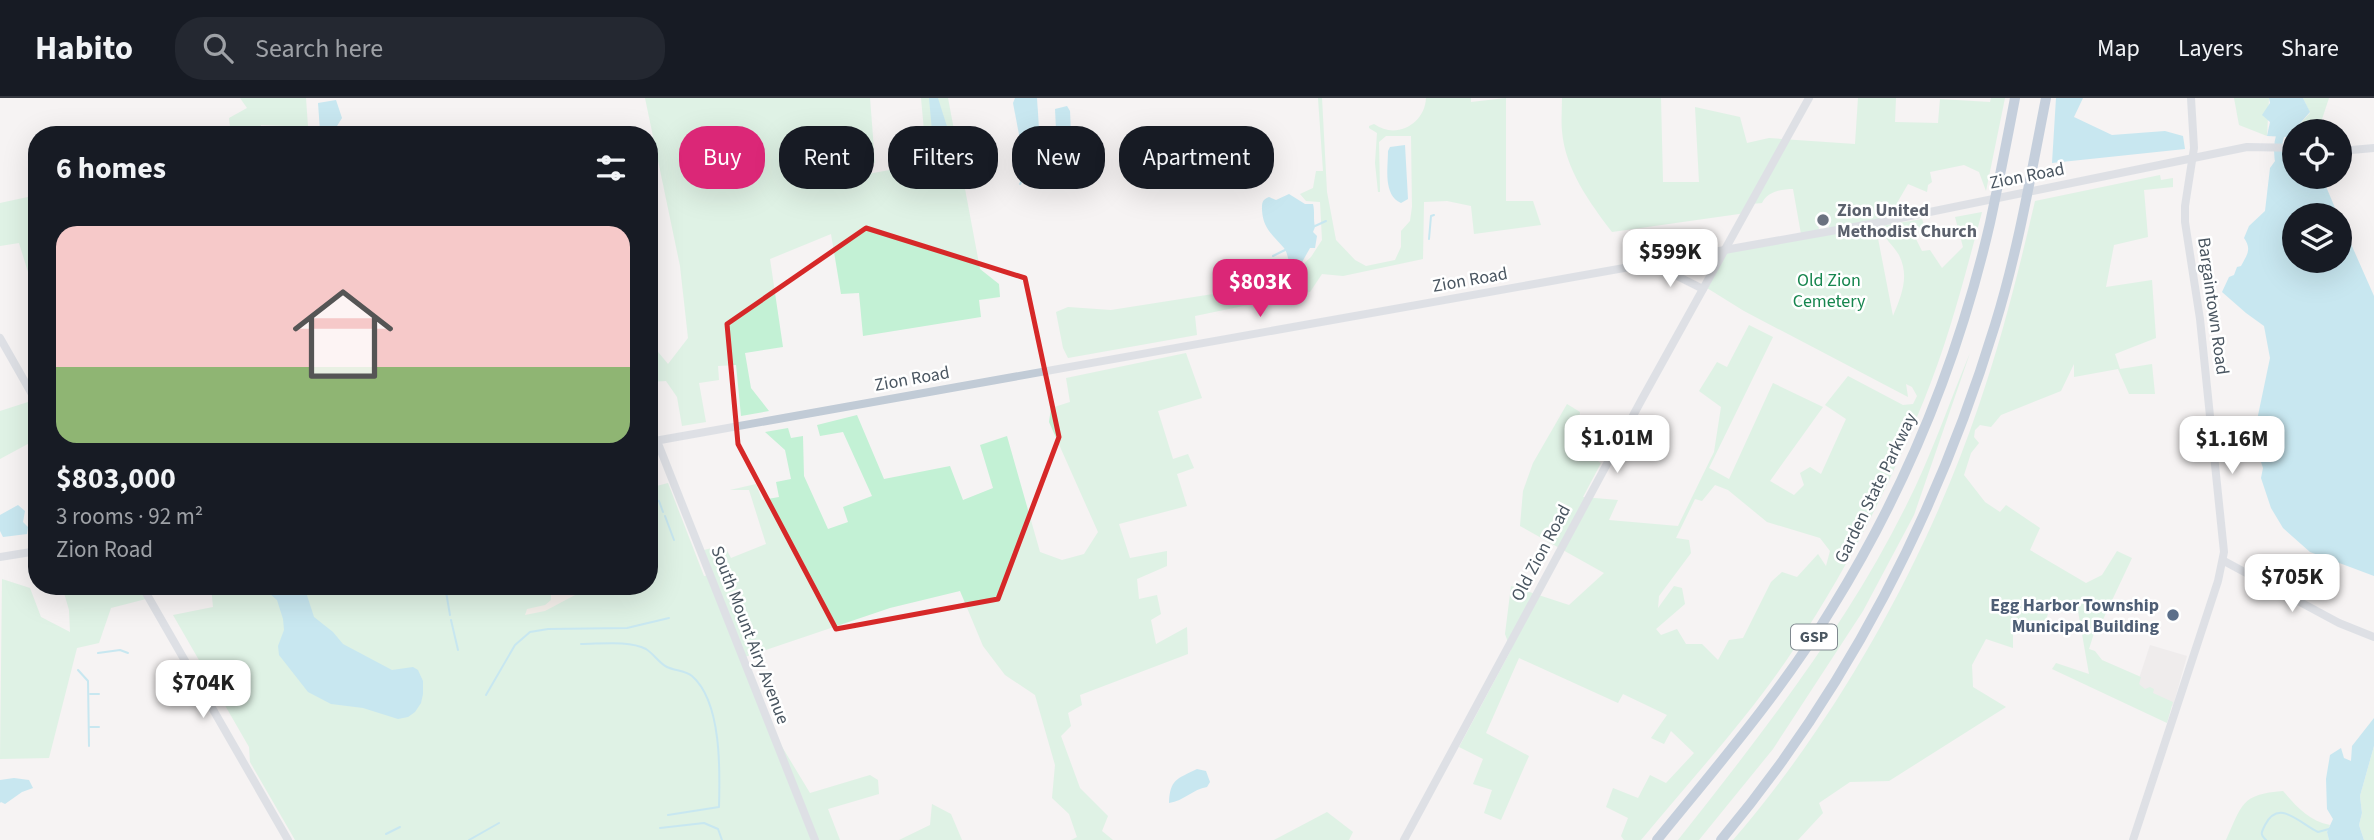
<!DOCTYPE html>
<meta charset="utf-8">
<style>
body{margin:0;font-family:"Source Sans 3",sans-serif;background:#242831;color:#f1f3f6;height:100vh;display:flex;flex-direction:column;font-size:26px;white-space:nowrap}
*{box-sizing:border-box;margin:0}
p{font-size:23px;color:#9ea1a6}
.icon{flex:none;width:38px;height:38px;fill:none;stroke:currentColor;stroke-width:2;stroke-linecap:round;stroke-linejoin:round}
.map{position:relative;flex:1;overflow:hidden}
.sheet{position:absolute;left:28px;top:28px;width:630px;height:469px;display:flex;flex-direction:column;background:#171b24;border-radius:28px;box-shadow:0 7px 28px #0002}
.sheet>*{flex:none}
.top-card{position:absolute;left:679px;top:28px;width:665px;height:63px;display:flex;gap:14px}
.buttons{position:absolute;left:2282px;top:21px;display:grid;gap:14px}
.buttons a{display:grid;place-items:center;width:70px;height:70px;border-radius:50%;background:#171b24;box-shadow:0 7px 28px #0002;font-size:35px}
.price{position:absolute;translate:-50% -60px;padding:0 16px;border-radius:14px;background:#fff;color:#222;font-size:23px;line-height:46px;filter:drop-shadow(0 2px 4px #0008)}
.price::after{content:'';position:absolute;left:50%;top:42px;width:21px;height:16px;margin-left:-10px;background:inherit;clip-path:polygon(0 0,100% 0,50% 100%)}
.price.current{background:#db2777;color:#fff}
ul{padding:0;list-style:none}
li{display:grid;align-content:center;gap:14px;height:371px;padding:0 28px}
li+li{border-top:2px solid #363941}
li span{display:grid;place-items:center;height:217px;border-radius:21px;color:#555}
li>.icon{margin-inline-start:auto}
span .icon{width:126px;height:126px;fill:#fffc;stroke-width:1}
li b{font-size:30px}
h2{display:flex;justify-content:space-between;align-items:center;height:84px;padding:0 28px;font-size:30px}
.pill{padding:0 24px;border-radius:28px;background:#171b24;box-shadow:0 7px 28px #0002;font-size:24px;line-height:63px}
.pill.current{background:#db2777;color:#fff}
header{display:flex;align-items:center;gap:42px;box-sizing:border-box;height:98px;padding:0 35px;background:#171b24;border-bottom:2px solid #363941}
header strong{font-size:33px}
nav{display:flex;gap:38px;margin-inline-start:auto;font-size:24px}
.search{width:490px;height:63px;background:#242831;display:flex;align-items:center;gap:18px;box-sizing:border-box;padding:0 24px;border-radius:28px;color:#9ea1a6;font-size:26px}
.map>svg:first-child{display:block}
</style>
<header>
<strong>Habito</strong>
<div class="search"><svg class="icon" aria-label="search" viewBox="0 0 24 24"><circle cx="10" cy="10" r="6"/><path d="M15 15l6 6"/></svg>Search here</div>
<nav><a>Map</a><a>Layers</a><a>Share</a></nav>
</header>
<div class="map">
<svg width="2374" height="742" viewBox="0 0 2374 742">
<rect width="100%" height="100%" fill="#f5f3f3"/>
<path fill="#e6e4e5" d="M2150,547L2187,558L2173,608L2134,596Z"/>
<g fill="#c3f1d5" fill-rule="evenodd">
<path d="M240,0H306L308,29L261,27L259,37H231L229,20L247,10Z"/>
<path d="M645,0H870L875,65L866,67L868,76L927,65L921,0H948L980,171L999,186L1000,199L979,202L981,219L863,238L859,195L841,196L831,136L770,161L783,249L745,255L751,290L769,313L741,318L736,267L718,268L719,282L699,285L706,324L682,328L677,299L666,283L649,284V243L668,266L688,240L680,168Z"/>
<path d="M1318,0H1322L1327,94L1336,142L1355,162L1366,168L1395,162L1401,149V133L1410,123L1412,109L1411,38H1386L1379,44L1380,94H1378L1375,65L1377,35L1369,30V28L1374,26C1396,42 1425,26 1426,0H1471V4L1506,0V103H1533L1541,127L1474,136L1471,108L1447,103L1424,104L1423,161L1343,178L1322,176L1310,194L1195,218L1197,237L1068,260L1063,250L1056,214L1068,209L1111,212L1283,185L1311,159L1322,142L1320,104L1306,103L1300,96L1313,90L1316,73H1323Z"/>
<path d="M1562,0H1661L1663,84H1699L1695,9L1740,19L1747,45L1769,40L1855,46L1858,0H1896L1895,24L1938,25L1940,1L1990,4L1991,0H2005L1986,93L1979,74L1964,67L1930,74L1932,84L1928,87L1927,94L1908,86L1897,105L1898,118L1829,130L1826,119L1817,117L1819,132L1801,136L1793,91C1781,91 1767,94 1762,105L1751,106L1746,115L1612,134C1590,105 1565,71 1562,33C1561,22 1562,11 1562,0Z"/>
<path d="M2234,0H2269L2267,38L2239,27Z"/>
<path d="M2303,0H2329L2318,33H2294V39H2288L2310,15Z"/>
<path d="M2160,77L2161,82L2173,80V89L2144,92L2148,139L2114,147L2106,189L2152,182L2156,240L2115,256L2120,271L2152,266L2155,296H2129L2118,271L2074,279V266L2061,293L2001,317L1991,329L1980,327L1975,332L1974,339L1979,345L1971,355L1964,377L1985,404L2000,414L2006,407L2040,430L2030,452L2086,485L2102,477L2117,453L2132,460L2098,532H2095L2089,551L2095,553L2102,562L2141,579L2139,586L2145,591L2150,589L2154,591L2153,595L2173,604L2167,625L2052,571L2056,565L2089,576L2078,513L2051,506L2045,525L2013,534V550L1986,541L1972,567L1973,589L2006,609L1889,683L1850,684L1819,705L1823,715L1798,742H1733C1839,619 1927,461 1979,307C2002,240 2019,172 2035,103Z"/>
<path d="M37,97V203L19,145L0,148V105Z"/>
<path d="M1982,114C1965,177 1949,241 1924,302C1889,389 1846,473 1794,551C1749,619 1693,679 1641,742H1624L1621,738L1628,720L1606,709L1613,690L1638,700L1650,677L1666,685L1694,655L1671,633L1664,646L1651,640L1667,617L1623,596L1618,605L1519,560L1486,635L1529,658L1501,722L1484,715L1492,692L1473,686L1483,661L1459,649L1511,552L1505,536L1511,488L1569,507L1604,475L1520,428L1523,393L1533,365L1567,306L1580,314L1575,348L1601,365L1583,399L1618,402L1609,422L1678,428L1714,354L1721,309L1699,293L1717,264L1727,269L1749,227L1773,239L1709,370L1729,381L1773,285L1823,309L1770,383L1794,397L1804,387L1800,375L1810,369L1821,376L1846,321L1825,307L1848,278L1903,307L1913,306L1917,298L1912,289L1906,286L1908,299L1744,213L1707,190L1725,152L1875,125L1893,218C1901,198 1910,179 1899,157C1893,147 1884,141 1880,128L1922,121L1926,132L1913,135L1922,153L1930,152L1942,170L1963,149L1955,119ZM1715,387L1728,392L1767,424L1820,440L1830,453L1826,468L1818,456L1797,479L1782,474L1771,484L1743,540L1729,542L1718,562L1702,546H1686L1677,531L1661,537L1656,531L1685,506L1682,490L1674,488L1658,510L1659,498L1691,455L1689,442L1676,440L1695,401L1702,403Z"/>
<path d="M1186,255L1202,300L1158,313L1173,361L1188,356L1194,370L1177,376L1187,408L1119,426L1130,460L1167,453V468L1137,481L1139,501L1157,497L1161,516L1151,522L1156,546L1187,529L1188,556L1080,597L1082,607L1068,615L1071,628L1061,638L1080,690L1108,718L1102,733L1113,742H1071L1077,739L1069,716L1052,700L1055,667L1035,597L1005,577L983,548L960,493L890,510L742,560L767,624L810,695L870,677L878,682L879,696L828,711L840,742H295L250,664L249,649L173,517L213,509L211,488H649V390L668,385L704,478L709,477L700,453L724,447L731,460L766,446L749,392H730L756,386L762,402L779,399L776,384L791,381L785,352L765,334L788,330L791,340L803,338L804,378L828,431L848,424L843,409L872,398L843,334L820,338L817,327L857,317L884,381L950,368L963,402L993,390L980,347L1007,338L1040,454L1062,462L1084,456L1098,434L1049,324L1051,310L1070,304L1066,280Z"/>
<path d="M1970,255L1914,417L1863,513L1773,651L1699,742H1678C1761,637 1846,529 1906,408C1931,359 1949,305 1970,255Z"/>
<path d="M28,304L37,321V341L0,361V313Z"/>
<path d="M2,481L30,490L41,519L70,534L69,512L62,488H95V490L138,488L146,501L111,510L99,545L77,550L49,660L0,661Z"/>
<path d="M2374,648V742H2364L2359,727L2362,715L2360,698Z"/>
<path d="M2283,693C2297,709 2309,723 2330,727L2327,734L2329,742H2226C2242,707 2241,696 2283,693Z"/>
<path d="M932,706L951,716L962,742H899L930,727Z"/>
<path d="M1327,714L1353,734L1349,742H1274Z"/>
</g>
<path fill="#f5f0e5" d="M567,488H592L545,513L525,517L527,511L545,507L551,502V495Z"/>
<g fill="#90daee">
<path d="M929,0H938L949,35L938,38L932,33Z"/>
<path d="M1015,0H1037L1042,76L1038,79L1029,78L1026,73L1013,5Z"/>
<path d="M2056,0H2083L2074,19L2112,37L2165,33L2183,38L2185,51L2052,65Z"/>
<path d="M2269,0H2303L2310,14L2288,39L2267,38L2270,24L2262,17L2270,5Z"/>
<path d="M336,2L342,20L337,28L320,33L318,5Z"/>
<path d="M1067,8L1070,13L1073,75L1062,77L1058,72L1055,11Z"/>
<path d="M1405,47L1408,101L1401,105C1383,97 1388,70 1388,53L1390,49Z"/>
<path d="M2278,59L2294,64V79H2322L2338,117H2294V163H2340V121L2374,198V478L2310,454L2283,430L2271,410L2261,380L2263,370L2258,355L2256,327L2270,260L2264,228L2246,215L2222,194L2229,179L2234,177L2237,169L2241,168C2247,157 2252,151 2244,140L2249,128L2265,113L2270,70Z"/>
<path d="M1289,96L1305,106H1313C1315,114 1313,121 1315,129L1313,134L1317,138L1315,150H1310L1301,166L1296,168C1285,164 1290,158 1284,150C1273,137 1263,131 1262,112C1262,104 1262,102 1269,99L1276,102Z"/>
<path d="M18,407L25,413L23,424L28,429L27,436L3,439L0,433V417Z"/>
<path d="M261,488H304L314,519L333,534L343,546L392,572L413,569L418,572L423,583V596L421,605L415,614L408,619L398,621L363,610L331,606L308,594L279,557L278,548L284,532L283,521L277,502Z"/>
<path d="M2374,620V648L2360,698L2362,715L2359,727L2364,742H2329L2327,734L2333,721L2327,711L2326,681L2330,657L2341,650L2344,660L2351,663L2352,648Z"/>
<path d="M1197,671L1206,673L1210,684L1207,689C1193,691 1184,703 1169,705C1170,681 1177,681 1197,671Z"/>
<path d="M14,680L29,682L33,690L22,694L5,706L1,704L0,705V682Z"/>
</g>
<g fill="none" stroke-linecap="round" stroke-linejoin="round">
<g stroke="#90daee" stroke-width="2">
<path d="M322,37L323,33"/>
<path d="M926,46L934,36"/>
<path d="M1070,46H1079"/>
<path d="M1020,86L1027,74"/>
<path d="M1315,128L1326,123"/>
<path d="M1429,141L1431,118L1434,117"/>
<path d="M1273,158L1285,152"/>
<path d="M649,401L659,403L663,414"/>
<path d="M665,418L674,442"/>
<path d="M445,488L450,517"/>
<path d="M451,522L458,552"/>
<path d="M581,546C600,546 629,542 646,551C654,556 659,565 667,569C675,573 685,572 692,578C722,604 720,674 719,709L668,717"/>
<path d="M98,555L120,552L128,555"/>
<path d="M78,572L88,583L89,648"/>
<path d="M90,596H99"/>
<path d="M486,597L515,547L530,534L548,531L627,530L669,520"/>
<path d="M90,629H99"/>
<path d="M660,730L704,725L718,731L722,742"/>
<path d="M386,736L400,729"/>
<path d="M469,742L499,725"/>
<path d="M2266,742C2260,736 2261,735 2265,727C2279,700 2299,725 2318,734L2329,731"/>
</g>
<path stroke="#90daee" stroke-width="8" d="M2280,67C2277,57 2277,41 2283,32"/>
<g stroke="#c1cbd6" stroke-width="8">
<path d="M2340,53L2374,50"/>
<path d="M1651,165L1703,191"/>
<path d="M0,240L37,305"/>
<path d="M657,343L815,742"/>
<path d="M649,344L1876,125L2247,49L2294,50"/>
<path d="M0,459L37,453"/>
<path d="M2224,463L2339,525L2374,539"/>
<path d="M142,488L288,742"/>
<path d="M1404,742L1642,301L1809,0"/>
<path d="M2133,742L2218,483L2224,454L2200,221L2185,124V108L2194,50L2191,0"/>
</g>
<g stroke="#8ba5c1" stroke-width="10">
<path d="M1657,742C1718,667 1782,593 1832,510C1905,392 1959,260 1990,125C1999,83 2007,42 2015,0"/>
<path d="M1721,742C1847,592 1938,414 1995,227C2018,153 2031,76 2046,0"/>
</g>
</g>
<path d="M0 0H2374V742H0ZM866,130L1025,180L1059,339L998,501L836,531L738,346L727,226Z" fill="#f5f3f3" fill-opacity=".55" fill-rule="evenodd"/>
<path fill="none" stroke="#d62828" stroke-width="5" stroke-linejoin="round" d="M866,130L1025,180L1059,339L998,501L836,531L738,346L727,226Z"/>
<circle fill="#6b7280" stroke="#fff" stroke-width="2.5" cx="1823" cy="122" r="7"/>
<circle fill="#5c6f8a" stroke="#fff" stroke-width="2.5" cx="2173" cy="517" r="7"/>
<g text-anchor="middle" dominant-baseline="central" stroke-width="5" stroke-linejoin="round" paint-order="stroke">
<rect fill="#fff" stroke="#808990" stroke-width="2" x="1791" y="526.5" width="46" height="25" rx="5"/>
<g font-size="16" font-weight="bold" fill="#4a5661">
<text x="1814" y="539">GSP</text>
</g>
<g font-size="18" fill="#4a5661" stroke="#fff">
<text transform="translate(2027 78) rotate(-11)">Zion Road</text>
<text transform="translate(1470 182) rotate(-10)">Zion Road</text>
<text transform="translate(2213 208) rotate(82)">Bargaintown Road</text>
<text transform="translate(912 281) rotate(-10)">Zion Road</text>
<text transform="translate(1876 390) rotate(-64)">Garden State Parkway</text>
<text transform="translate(1541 455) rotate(-62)">Old Zion Road</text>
<text transform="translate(750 537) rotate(69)">South Mount Airy Avenue</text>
</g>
<g font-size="18" font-weight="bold" fill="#5b616d" stroke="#fff" text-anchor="start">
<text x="1837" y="112">Zion United<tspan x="1837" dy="21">Methodist Church</tspan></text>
</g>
<g font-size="18" fill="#17864f" stroke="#fff">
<text x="1829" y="182">Old Zion<tspan x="1829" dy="21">Cemetery</tspan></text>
</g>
<g font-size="18" font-weight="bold" fill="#4e5e75" stroke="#fff" text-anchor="end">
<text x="2159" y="507">Egg Harbor Township<tspan x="2159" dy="21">Municipal Building</tspan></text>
</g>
</g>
</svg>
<div class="buttons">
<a><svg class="icon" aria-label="locate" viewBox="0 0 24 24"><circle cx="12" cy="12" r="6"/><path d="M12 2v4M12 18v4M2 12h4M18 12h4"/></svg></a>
<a><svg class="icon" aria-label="layers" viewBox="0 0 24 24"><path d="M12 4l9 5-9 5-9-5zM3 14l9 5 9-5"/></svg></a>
</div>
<b class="price" style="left:1670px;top:191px">$599K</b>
<b class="price current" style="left:1260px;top:221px">$803K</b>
<b class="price" style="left:1617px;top:377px">$1.01M</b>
<b class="price" style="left:2232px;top:378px">$1.16M</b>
<b class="price" style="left:2292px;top:516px">$705K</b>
<b class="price" style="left:203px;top:622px">$704K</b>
<div class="top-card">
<a class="pill current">Buy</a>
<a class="pill">Rent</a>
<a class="pill">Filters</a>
<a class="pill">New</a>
<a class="pill">Apartment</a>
</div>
<section class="sheet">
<h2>6 homes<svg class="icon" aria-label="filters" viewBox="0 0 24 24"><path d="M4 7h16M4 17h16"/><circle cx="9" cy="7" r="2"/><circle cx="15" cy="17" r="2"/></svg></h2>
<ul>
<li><span style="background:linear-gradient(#f6c9c9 65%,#8fb573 0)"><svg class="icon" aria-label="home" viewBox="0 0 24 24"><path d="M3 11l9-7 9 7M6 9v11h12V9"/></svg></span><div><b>$803,000</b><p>3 rooms · 92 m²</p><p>Zion Road</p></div></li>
</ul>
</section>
</div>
